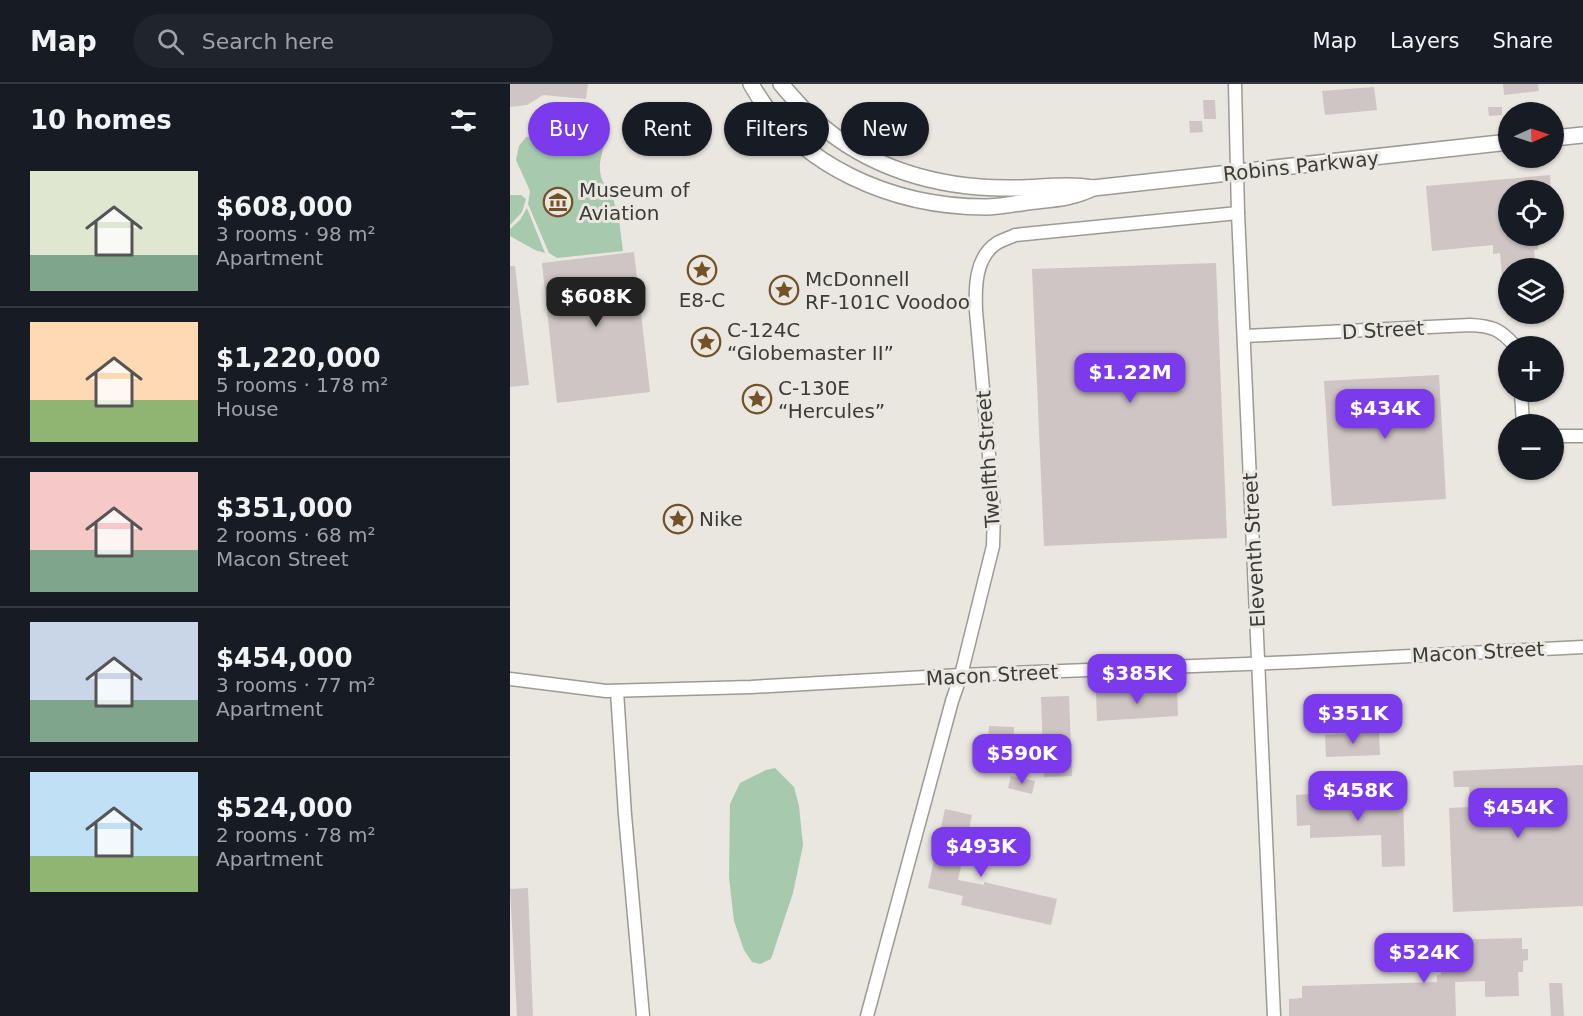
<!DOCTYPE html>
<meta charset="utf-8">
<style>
body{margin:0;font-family:"DejaVu Sans",sans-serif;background:#20242c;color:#f1f3f6;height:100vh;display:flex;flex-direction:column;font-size:22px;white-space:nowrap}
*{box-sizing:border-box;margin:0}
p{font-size:20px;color:#9ea1a6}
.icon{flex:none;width:33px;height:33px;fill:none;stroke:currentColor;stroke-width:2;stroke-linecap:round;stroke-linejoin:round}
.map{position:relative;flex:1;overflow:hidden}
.panel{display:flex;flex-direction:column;background:#171b24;width:510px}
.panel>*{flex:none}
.banner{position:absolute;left:18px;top:18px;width:570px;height:54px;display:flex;gap:12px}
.needle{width:39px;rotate:87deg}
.controls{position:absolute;left:988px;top:18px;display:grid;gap:12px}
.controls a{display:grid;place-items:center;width:66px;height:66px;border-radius:50%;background:#171b24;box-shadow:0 2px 4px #0004;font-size:30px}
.price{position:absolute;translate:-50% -51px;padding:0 14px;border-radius:12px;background:#7c3aed;color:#fff;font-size:20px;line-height:39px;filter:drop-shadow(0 2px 3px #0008)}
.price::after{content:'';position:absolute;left:50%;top:36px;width:18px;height:14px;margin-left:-9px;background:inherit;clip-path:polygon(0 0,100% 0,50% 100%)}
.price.current{background:#222;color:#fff}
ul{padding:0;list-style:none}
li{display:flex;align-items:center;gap:18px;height:150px;padding:0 30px}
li+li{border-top:2px solid #363941}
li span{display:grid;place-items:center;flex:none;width:168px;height:120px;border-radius:0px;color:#555}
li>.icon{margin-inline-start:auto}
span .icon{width:72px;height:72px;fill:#fffc;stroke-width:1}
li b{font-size:26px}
h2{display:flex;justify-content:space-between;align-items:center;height:72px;padding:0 30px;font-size:26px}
.tag{padding:0 21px;border-radius:27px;background:#171b24;box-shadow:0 2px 4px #0004;font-size:21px;line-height:54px}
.tag.current{background:#7c3aed;color:#fff}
header{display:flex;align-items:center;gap:36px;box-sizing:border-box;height:84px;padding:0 30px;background:#171b24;border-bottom:2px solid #363941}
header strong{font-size:28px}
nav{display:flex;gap:33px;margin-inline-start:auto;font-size:21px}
.search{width:420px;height:54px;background:#20242c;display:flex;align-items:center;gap:15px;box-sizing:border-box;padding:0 21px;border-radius:33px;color:#9ea1a6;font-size:22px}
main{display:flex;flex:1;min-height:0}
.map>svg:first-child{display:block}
</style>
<header>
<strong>Map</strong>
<div class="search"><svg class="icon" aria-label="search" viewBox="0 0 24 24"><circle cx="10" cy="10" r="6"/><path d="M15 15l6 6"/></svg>Search here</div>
<nav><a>Map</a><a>Layers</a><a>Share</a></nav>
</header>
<main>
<section class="panel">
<h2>10 homes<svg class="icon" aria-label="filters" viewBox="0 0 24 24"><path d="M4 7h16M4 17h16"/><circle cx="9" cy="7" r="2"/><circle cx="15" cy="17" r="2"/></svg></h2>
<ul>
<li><span style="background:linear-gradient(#dfe7d0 70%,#7fa58c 0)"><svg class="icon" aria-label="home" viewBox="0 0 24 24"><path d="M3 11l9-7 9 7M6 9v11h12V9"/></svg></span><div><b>$608,000</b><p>3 rooms · 98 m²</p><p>Apartment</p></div></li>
<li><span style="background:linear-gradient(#ffd9b3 65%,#8fb573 0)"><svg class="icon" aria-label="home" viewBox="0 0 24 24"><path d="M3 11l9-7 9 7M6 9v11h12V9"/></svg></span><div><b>$1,220,000</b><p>5 rooms · 178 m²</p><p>House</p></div></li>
<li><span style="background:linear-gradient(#f6c9c9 65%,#7fa58c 0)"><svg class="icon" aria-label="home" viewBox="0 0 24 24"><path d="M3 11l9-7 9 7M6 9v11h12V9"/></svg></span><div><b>$351,000</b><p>2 rooms · 68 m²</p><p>Macon Street</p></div></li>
<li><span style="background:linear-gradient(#c9d6e8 65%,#7fa58c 0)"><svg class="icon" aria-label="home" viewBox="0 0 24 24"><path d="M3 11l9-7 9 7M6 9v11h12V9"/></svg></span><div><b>$454,000</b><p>3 rooms · 77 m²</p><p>Apartment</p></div></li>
<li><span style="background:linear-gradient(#bfe0f5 70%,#8fb573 0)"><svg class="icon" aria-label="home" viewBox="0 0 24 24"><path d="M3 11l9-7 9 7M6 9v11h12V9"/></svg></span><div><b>$524,000</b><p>2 rooms · 78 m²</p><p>Apartment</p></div></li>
</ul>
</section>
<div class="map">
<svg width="1073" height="932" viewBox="0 0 1073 932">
<rect width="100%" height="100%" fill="#e9e7df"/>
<g fill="#a7c9ae">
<path d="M94,31C103,49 88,69 90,87C91,96 95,102 99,109L98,113L103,114L109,136L113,167L47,174L39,169L18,120L20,107L6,76L9,62L16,53L39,50L83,32Z"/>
<path d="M0,111H11L16,115L12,128L0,141Z"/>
<path d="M17,124L35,169L25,166L0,152V145L10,136Z"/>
<path d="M265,684L284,703L289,722L293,761L283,809L261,875L250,880L242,878L234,866L224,837L219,793L220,720L230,699L256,686Z"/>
</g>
<g fill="#cfc5c4">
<path d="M0,0H78L76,15L33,11L17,21L0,23Z"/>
<path d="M993,0H1028L1029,7L994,11Z"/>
<path d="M864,3L867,26L815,31L812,7Z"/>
<path d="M693,16H705L706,35H694Z"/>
<path d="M978,23H992V31L979,32Z"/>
<path d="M679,37H692L693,48L680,49Z"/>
<path d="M1040,91L1041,106H999V152H1027L1028,165L1024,166L1026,184H999V204H993L990,169L983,170V161L922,167L916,102Z"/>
<path d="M124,168L140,308L47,319L32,179Z"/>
<path d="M706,179L717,454L534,462L522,185Z"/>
<path d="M0,182H5L19,301L0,303Z"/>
<path d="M929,291L936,415L822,422L814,297Z"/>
<path d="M667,605L668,632L587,637L586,609Z"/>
<path d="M559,612L562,692L534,693L531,613Z"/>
<path d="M479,642L504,643L503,665L478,663Z"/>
<path d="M869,648L870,671L816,673L815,651Z"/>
<path d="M1073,681V822L943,828L939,724L960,723L959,703H944L943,687Z"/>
<path d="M501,692L525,697L522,710L498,704Z"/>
<path d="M801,710V716L893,712L895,782L872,783L871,751L800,754V741L787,742L786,711Z"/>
<path d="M435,725L462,731L448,796L474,801V798L547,815L541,841L451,821L453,812L418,804Z"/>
<path d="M18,804L23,932H7L0,805Z"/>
<path d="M1012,854V865H1018V876L1013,877V888H1008L1009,912L975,913V897L945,898L946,932H779V915L792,914V902L927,898V891H931L930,856Z"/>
<path d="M1039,899H1052L1054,932H1041Z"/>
</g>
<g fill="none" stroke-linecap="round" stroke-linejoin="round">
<g stroke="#9c9a93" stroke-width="15">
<g id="minor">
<path d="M725,0L728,129L764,932"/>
<path d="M734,252L960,241C982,242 990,245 1005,262"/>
<path d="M1011,308L1013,340"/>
<path d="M1044,352H1073"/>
<path d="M0,595L96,607L241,603L451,591L786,578L1073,563"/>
<path d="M107,607L115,731L133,932"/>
<path d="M357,932L442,617L451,591L483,462L484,427L466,227C465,204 465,173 487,159C492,156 499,154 505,151L728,129"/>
</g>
</g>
<g stroke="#9c9a93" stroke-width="18">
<g id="tertiary">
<path d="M241,0C287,83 384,123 476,123C489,123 503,120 517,118C541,115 561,115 583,104"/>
<path d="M271,0C282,13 293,26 306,37C358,84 427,104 496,104C526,105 554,99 583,104L999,58"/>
<path d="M1044,54L1073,51"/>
</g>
</g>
<use href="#minor" stroke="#fff" stroke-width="12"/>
<use href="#tertiary" stroke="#fff" stroke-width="15"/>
</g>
<defs>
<g id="museum-ring" transform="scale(1.5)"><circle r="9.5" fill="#e9e7df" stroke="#735129" stroke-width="1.5"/><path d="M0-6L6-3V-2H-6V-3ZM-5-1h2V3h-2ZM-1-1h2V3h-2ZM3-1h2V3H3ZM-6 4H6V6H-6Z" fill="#735129"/></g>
<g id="sight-ring" transform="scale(1.5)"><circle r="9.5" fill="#e9e7df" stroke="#735129" stroke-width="1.5"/><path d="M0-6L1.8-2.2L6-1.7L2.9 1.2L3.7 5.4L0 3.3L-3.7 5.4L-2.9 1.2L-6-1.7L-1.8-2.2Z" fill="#735129"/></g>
</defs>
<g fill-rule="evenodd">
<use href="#museum-ring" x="48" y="118"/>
<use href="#sight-ring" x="192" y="186"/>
<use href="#sight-ring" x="274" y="206"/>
<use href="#sight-ring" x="196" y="258"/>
<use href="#sight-ring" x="247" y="315"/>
<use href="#sight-ring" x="168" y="435"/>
</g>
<g text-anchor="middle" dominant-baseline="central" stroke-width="6" stroke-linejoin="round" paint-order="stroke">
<g font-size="20" fill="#3c3b38" stroke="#e9e7df">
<text transform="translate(791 82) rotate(-6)">Robins Parkway</text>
<text transform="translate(873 246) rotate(-3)">D Street</text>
<text transform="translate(478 375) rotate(-94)">Twelfth Street</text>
<text transform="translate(744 466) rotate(-93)">Eleventh Street</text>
<text transform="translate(968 568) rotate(-3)">Macon Street</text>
<text transform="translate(482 591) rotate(-3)">Macon Street</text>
</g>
<g font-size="20" fill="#3c3b38" stroke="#e9e7df" text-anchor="start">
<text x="69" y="106">Museum of<tspan x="69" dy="23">Aviation</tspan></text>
<text x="295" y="195">McDonnell<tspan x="295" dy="23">RF-101C Voodoo</tspan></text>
<text x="192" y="216" text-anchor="middle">E8-C</text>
<text x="217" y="246">C-124C<tspan x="217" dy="23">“Globemaster II”</tspan></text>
<text x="268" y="304">C-130E<tspan x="268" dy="23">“Hercules”</tspan></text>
<text x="189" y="435">Nike</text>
</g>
</g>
</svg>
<div class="controls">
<a><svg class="needle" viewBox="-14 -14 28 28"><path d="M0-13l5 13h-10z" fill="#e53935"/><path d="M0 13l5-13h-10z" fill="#9ea1a6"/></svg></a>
<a><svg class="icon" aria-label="locate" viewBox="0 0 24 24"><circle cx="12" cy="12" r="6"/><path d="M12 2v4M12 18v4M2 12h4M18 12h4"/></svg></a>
<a><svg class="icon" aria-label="layers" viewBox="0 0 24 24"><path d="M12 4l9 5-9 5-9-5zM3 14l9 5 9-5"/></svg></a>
<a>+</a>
<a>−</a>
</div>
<b class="price current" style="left:86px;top:244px">$608K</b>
<b class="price" style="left:620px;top:320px">$1.22M</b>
<b class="price" style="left:875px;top:356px">$434K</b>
<b class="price" style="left:627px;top:621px">$385K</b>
<b class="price" style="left:843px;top:661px">$351K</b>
<b class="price" style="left:512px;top:701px">$590K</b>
<b class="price" style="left:848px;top:738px">$458K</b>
<b class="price" style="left:1008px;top:755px">$454K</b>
<b class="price" style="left:471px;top:794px">$493K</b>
<b class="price" style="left:914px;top:900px">$524K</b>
<div class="banner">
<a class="tag current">Buy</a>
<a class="tag">Rent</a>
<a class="tag">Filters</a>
<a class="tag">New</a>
</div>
</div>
</main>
